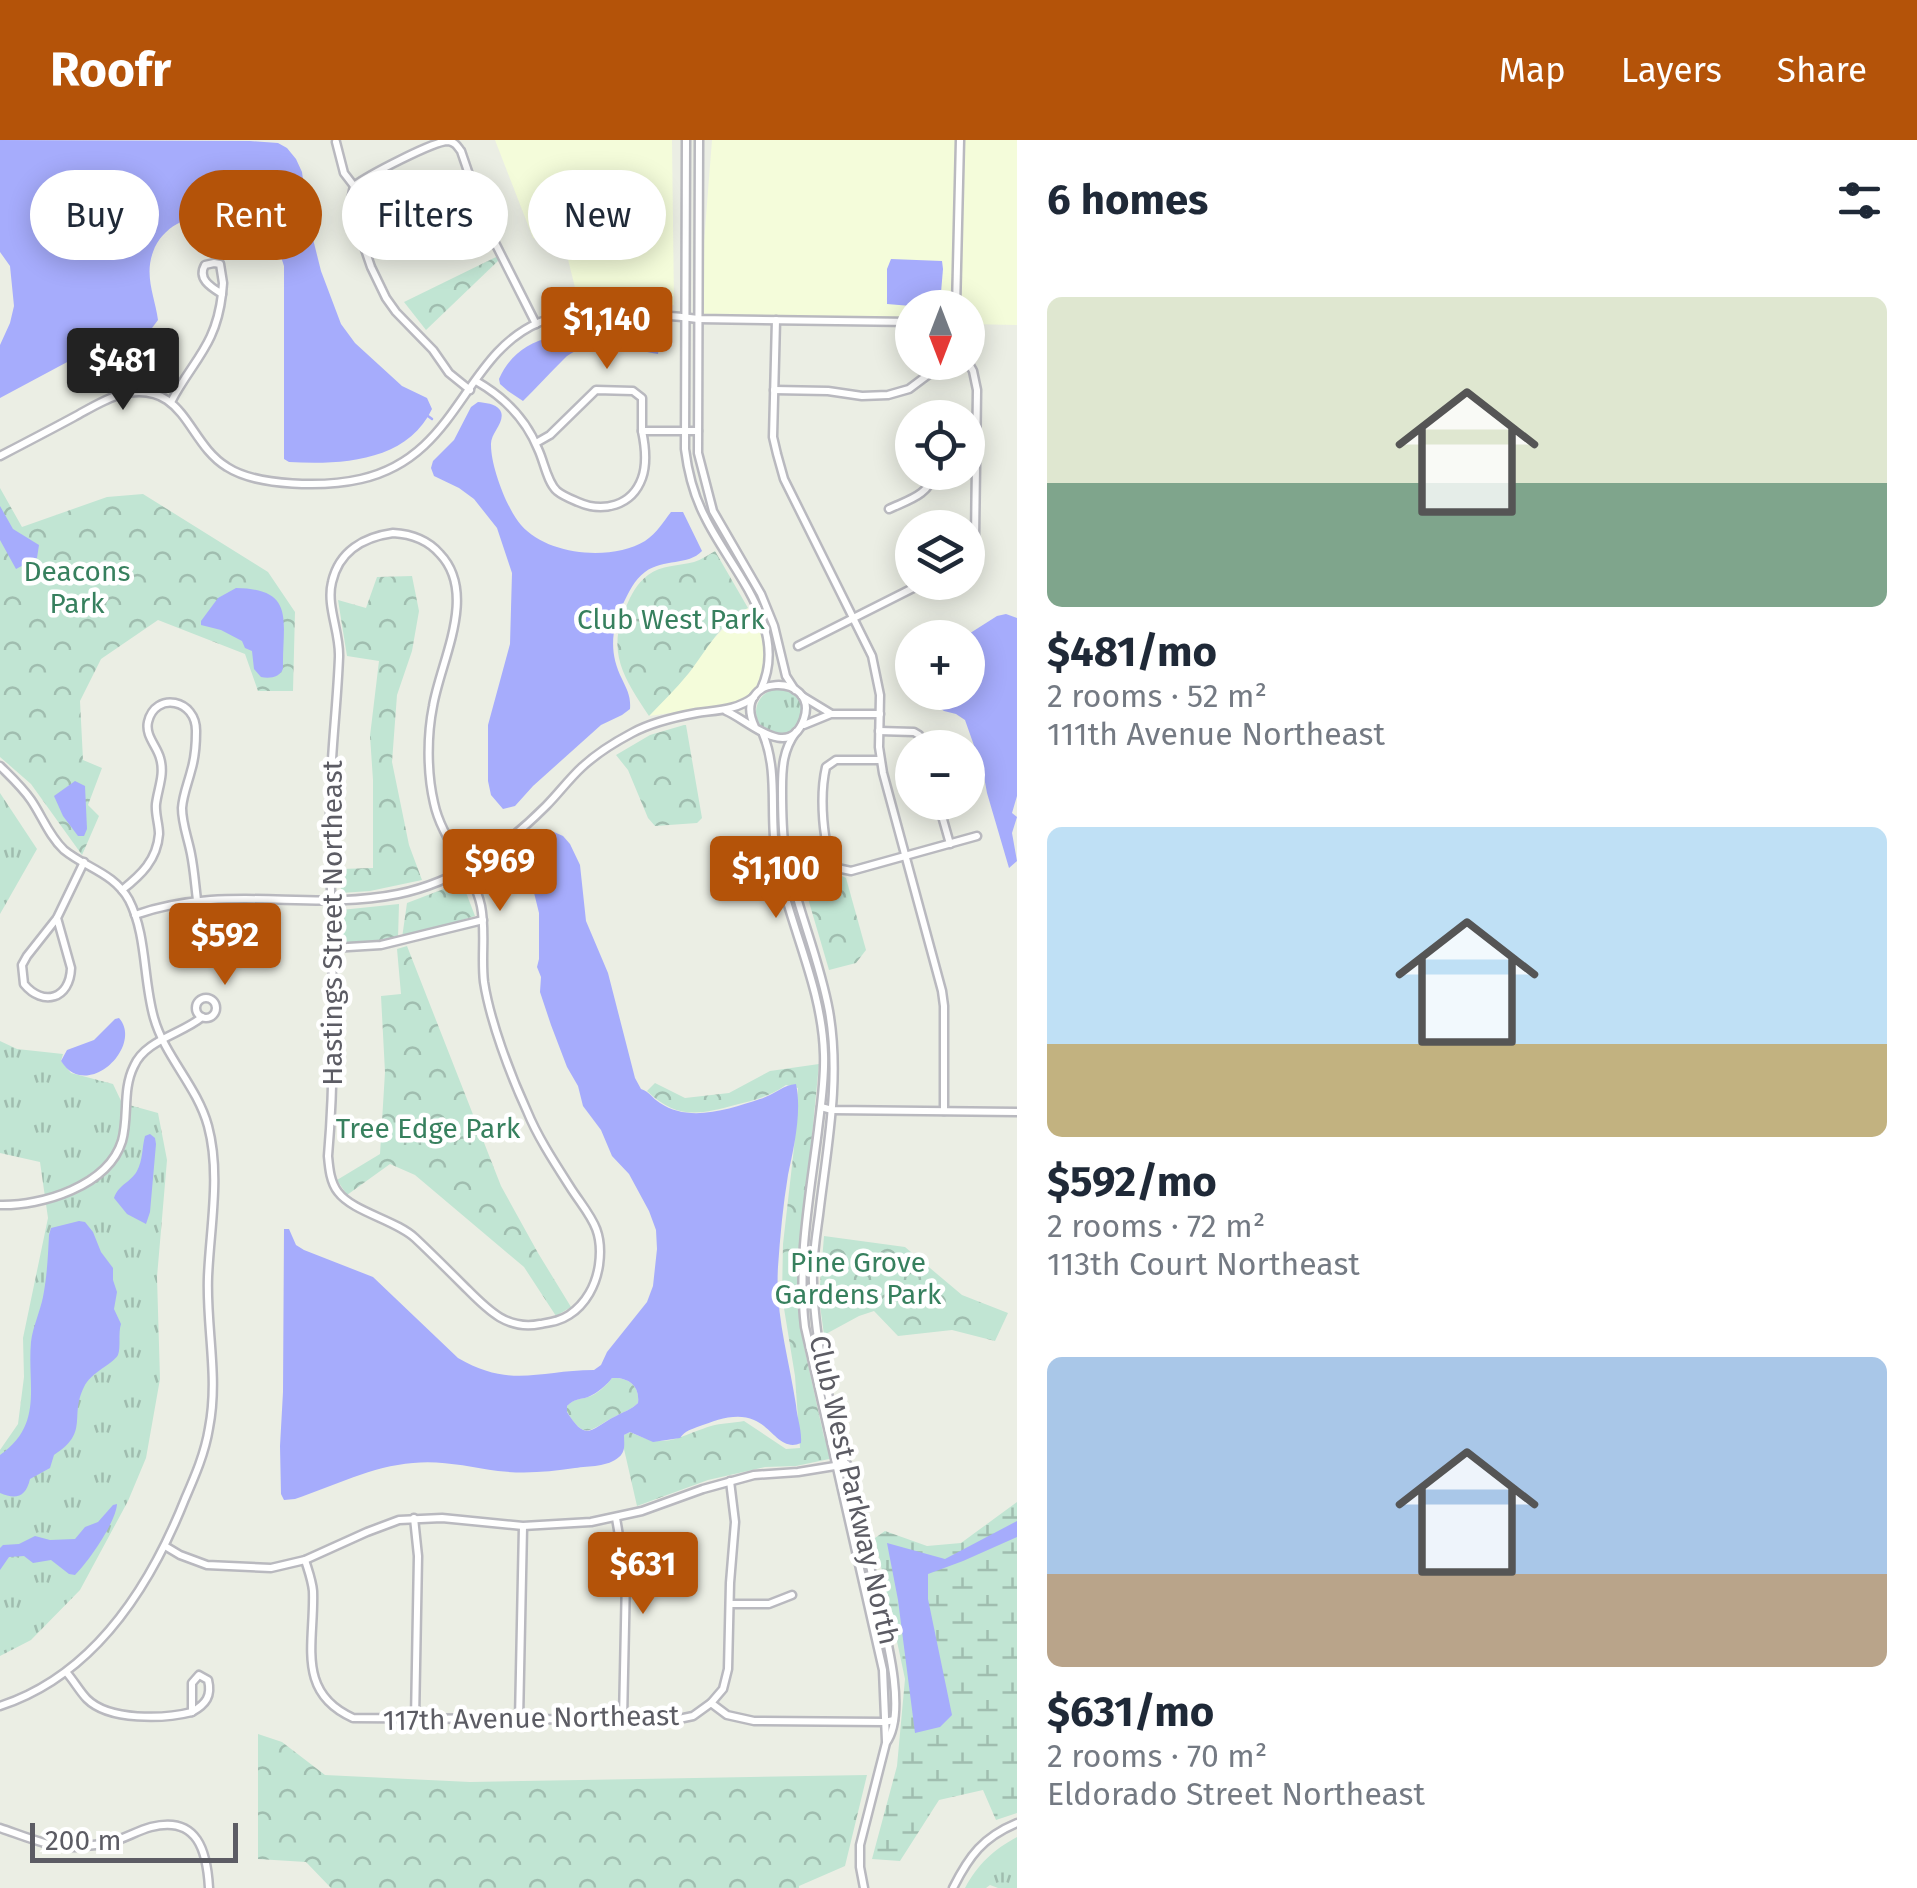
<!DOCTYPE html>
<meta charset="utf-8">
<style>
body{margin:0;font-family:"Fira Sans",sans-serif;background:#f2f2f3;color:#1f2937;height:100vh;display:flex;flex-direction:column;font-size:38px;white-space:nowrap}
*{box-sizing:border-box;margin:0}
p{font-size:32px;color:#747a83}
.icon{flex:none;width:55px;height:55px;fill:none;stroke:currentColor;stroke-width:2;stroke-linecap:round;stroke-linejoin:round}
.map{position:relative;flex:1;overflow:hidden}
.sheet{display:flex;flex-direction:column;background:#fff;width:900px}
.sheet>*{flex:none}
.banner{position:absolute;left:30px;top:30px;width:835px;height:90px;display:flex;gap:20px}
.needle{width:65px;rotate:180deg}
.controls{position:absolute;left:895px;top:150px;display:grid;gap:20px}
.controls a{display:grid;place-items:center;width:90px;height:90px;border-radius:50%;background:#fff;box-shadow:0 5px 25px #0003;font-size:50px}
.scale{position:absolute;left:30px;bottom:25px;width:208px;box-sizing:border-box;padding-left:10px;border:5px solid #5c5c64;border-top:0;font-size:28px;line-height:35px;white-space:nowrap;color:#5c5c64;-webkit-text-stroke:8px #fff;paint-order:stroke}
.price{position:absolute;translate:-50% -85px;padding:0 22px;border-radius:10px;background:#b45309;color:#fff;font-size:32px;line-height:65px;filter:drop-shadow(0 2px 5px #0008)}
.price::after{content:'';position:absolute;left:50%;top:60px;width:30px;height:22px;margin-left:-15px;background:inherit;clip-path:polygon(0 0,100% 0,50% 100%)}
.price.selected{background:#222;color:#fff}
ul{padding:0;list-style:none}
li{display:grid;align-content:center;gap:20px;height:530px;padding:0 30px}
li span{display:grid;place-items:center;height:310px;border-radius:15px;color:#555}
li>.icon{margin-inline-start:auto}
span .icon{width:180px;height:180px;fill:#fffc;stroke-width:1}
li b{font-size:42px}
h2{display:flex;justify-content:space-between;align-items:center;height:120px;padding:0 30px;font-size:42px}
.chip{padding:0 35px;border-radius:45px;background:#fff;box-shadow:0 5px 25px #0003;font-size:35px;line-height:90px}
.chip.selected{background:#b45309;color:#fff}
header{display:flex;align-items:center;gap:60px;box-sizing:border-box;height:140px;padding:0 50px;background:#b45309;color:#fff}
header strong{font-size:48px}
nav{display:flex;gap:55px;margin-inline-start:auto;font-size:35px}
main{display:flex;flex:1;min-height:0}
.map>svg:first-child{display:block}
</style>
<header>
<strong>Roofr</strong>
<nav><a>Map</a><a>Layers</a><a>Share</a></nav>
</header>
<main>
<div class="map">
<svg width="1017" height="1748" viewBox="0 0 1017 1748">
<defs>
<pattern id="grass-tufts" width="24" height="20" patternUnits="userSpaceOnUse" patternTransform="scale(2.5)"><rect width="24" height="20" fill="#c1e5d3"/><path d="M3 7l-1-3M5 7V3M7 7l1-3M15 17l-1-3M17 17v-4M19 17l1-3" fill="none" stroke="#a0bdaf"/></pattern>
<pattern id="forest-crowns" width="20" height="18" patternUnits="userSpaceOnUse" patternTransform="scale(2.5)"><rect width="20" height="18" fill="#c1e5d3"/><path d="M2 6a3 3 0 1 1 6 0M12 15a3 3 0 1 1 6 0" fill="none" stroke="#a0bdaf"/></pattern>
<pattern id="wetland-marsh" width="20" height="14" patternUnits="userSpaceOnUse" patternTransform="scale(2.5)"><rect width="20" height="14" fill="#c1e5d3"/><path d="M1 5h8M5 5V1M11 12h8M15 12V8" fill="none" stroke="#a0bdaf"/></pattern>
</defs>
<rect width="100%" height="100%" fill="#ebeee4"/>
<g fill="#f4fcda">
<path d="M495,0H672L674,165L579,164L564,103L533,98Z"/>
<path d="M712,0H1017V185L968,184V168H912V183L698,179Z"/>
<path d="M748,468L759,485L767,520L763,541L756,552L746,560L735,564L649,576L690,532L707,506L738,473Z"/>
</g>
<g fill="url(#grass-tufts)">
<circle cx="779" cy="572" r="23"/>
<path d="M0,653L37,709L0,774Z"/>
<path d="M0,901L17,909L63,914L61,921L71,933L113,944L122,963L158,973L167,1020L157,1137L160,1239L146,1318L128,1361L80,1450L31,1500L0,1516V1310L18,1284L24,1237L23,1198L48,1078L40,1022L0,1013Z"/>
<path d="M1017,1697V1748H998L990,1745L986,1748H965C978,1724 993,1710 1017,1697Z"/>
</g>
<g fill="url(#forest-crowns)">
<path d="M496,117L499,120L426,190L404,162Z"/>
<path d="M0,348L22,387L107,357L143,354L268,432L295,472L293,551H258L245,514L158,480L101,519L80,561L83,620L102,628L88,665L99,676L82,715L31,644L0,617Z"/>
<path d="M715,411L748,468C723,478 705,513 688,534C676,549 662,562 649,576C624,538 606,512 626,467C631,455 637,443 648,435C661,425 679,426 694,422C701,420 708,415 715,411Z"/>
<path d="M412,436L419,471L412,511L397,555L392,622L409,705L422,740L370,751L341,753V729L373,728V640L370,596L379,521L347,516L338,460L366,468L377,437Z"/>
<path d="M684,585H686L702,678L697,683L655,686L648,678L628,630L616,615L650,595Z"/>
<path d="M830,730L846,738L866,810L856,823L829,830L802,738Z"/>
<path d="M462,742L475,776L402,798L407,763Z"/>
<path d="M399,764L398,798L341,804V770Z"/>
<path d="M407,806L501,1046L538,1113L571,1167L556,1176L524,1127L415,1035L390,1024L347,1055L337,1040L380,1014L385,932L381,856L401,854L397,809Z"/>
<path d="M819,924L798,1139L803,1202L824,1297L834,1318L796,1326L765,1327L708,1340L637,1366L624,1309V1295L630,1292C667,1310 676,1297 711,1286C721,1283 733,1283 744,1281L786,1309L800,1308L795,1236L782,1156L783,1104L794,1008L798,948L786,945C769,957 754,960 735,965C699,975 676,979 647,951L655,943L685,958L729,953L770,931Z"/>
<path d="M824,1096L905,1107L962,1155L1008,1173L995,1201L952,1190L898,1196L874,1171L859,1176L824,1195L819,1158Z"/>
<path d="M612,1238C629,1237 640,1246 638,1263C631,1270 625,1271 616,1276C591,1288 586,1303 567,1272V1266C575,1258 578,1260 588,1257C596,1255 607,1245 612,1238Z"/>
<path d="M258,1594L282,1602L325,1635L470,1642L867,1635L845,1726L799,1746V1748H331L306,1722L258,1719Z"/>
</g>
<path fill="url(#wetland-marsh)" d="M1017,1362V1673L996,1680L983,1650L939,1660L900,1721L872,1719L897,1626L905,1539L875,1398L885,1391L927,1406L961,1403Z"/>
<g fill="#a6acfc" fill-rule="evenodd">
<path d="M0,0L250,1L278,3L287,8L296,19L302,32L309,83L321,131L341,184L355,203L402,246L427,258L432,269C407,322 340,325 289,322L284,319V126C281,116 277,107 270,99C241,64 170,66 153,112C144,136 155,157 158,180L146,196L99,205L0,258V205L10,183L14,166L10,126L0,112Z"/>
<path d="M891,119L942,121L943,129L940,164L911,166L887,164V129Z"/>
<path d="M604,191L656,193L660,202L658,214C632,210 585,196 563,220C550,233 536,248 523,261L508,251L500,244L499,239C518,196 562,192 604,191Z"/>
<path d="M478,262C485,263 495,263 500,270C507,281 490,293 491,305C491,327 507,369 521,385C548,416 612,421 645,401C657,393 663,382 671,372H683L702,411C688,426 664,418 645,432C634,440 629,452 623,464C611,490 609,513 622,539C627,550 631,556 630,569L622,575L601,585L533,646L515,666L503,669L491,655L488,641V585L510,504L512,433L497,388L474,359L459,348L434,336L431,328L433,321L454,300L471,267Z"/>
<path d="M0,366L13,389L39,405L37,418L16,429L0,400Z"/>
<path d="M236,448C297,449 282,482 283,528C281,537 270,539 261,537L254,529L252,511L245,508L242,501L221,490L201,485V481L218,458Z"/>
<path d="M1006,474L1017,478V656L1012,673L1017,677L1012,693L1017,721L1009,728L987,653L983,631L965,580L956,574L944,571L924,557L908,553V547L912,544V552H968V498L964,497L997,476Z"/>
<path d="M75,641L85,646L87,689L84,696H78L63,676L54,656Z"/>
<path d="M554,692L563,696L570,704L580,725L586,781L608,833L635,938L641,949C650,952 652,958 660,963C689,983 730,969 760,959C774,955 783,945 796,944C802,972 794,1007 788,1035C783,1065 780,1097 778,1127C775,1174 789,1219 796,1265C797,1278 802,1290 801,1303C781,1312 772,1287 754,1280C737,1272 716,1280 700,1286C690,1290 686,1290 680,1298L653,1302L630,1292L624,1295C624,1303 626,1311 619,1317C608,1327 589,1326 575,1328C549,1332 524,1334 498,1331C469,1327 442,1320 413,1323C372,1326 334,1346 295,1359L284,1360L281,1354L280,1306L283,1252L284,1089H289L296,1105L304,1110L373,1137L458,1218C511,1249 540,1230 594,1230L601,1225L607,1212L647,1162L653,1146L657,1109L656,1090L649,1071L629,1034L612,1016L601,990L583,966L578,946L567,927L551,885L540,852L541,837L537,827L539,819V773L525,716C529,702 541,696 554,692ZM612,1238C629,1237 640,1246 638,1263C631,1270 625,1271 616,1276C591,1288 587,1304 567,1272V1266C575,1258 579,1260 588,1257C596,1254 607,1245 612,1238Z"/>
<path d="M119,878C144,906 87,962 61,921L67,910L94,900L115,879Z"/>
<path d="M150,994L155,998L156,1004L150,1072L146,1084L127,1074L114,1058C119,1044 130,1043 137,1031C143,1020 142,1007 145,996Z"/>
<path d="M79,1081L85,1082L93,1092L101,1112L113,1128V1140L117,1152L114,1169L121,1184C118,1193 121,1207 118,1215C113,1224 91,1232 84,1247C69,1277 90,1292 54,1315L50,1328L30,1339C26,1357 16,1360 0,1353V1315C44,1284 27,1246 31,1202C33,1186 40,1172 43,1157C47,1137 48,1116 49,1095L51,1088Z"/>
<path d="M117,1364C116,1382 89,1421 75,1435L69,1434L51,1420L33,1423L24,1416L9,1417L0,1430V1408L3,1405L19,1404L35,1396L50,1400L75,1399L85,1387L98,1382L113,1365Z"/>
<path d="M1017,1381V1397L963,1421L928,1434V1459L952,1575L940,1587L915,1593L898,1460L887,1403L945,1419Z"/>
</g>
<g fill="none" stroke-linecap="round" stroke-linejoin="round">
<path stroke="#a6acfc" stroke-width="2.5" d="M428,276L432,279"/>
<g stroke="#b9b9bf" stroke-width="11">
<g id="minor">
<path d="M686,0L685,309C688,333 694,356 705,377C730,429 790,487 761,549"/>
<path d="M699,0L698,313L713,371L761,454L774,486L786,536L795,550"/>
<path d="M336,2L344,33L354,46L351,60L356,83L371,127L386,158L396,172L433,210L449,233L470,250"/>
<path d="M354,46C367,36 435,0 449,1C456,3 457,6 461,11L487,87L536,184"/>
<path d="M214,123L220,124L223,143L222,154C211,147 197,139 205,125Z"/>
<path d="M956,168L960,0"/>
<path d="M776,180L773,297L777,314L784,339L872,516L880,555L879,607L883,633L942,851L944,866V971"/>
<path d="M968,222L973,231L977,250L975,399L971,416L968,421"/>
<path d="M476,241C504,257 526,279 538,309C544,321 547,342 557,351C563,356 571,359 578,362C603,373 632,366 642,338C647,324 645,305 642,291H698"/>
<path d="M774,250L828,251L862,256L888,255L909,249L945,222"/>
<path d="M171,262C193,220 216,206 222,154"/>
<path d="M536,303L550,295L596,250L633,251L642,258V291"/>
<path d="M0,316C25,303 50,290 74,277C89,269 106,258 122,254C186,240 186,302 227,327C258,347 326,347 361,339C459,317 463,214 540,182C573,169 661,174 698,179L912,182"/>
<path d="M889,369C908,360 930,355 934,332"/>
<path d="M393,393C411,394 428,400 440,414C478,454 441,520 433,566C427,596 427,633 434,663C442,701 473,729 481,766C486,791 481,817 484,842C490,881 510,934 527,971C538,998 556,1025 572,1050C590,1077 604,1089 599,1125C596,1145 586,1164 569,1175C560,1181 551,1182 540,1184C506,1191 486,1168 464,1146C448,1130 432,1114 415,1098C396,1080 353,1072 338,1052C330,1042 329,1027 328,1016C338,901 330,786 330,671C330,619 337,569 339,517C340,492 326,466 332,442C339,411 364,397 393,393Z"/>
<path d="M798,506L925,442"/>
<path d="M802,556L830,573"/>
<path d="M726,571C748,580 789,622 804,579C820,532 729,533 755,587"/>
<path d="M804,585L831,574H880"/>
<path d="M879,591L914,592L919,595L923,608"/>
<path d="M796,592C783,610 782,627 782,649C782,669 782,690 785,710C795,764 819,816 829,871C841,939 827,1007 819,1075C816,1097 812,1120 813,1143C816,1242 854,1343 873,1440C881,1478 910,1570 886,1603L860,1705V1727L864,1748"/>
<path d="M763,594C779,632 769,675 776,715C787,782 822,844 824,914C825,940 821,964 818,990C810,1055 797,1121 805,1187L883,1530L886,1601"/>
<path d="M880,620H836L826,627C820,653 821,708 837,728L851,731L977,696"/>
<path d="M0,626C11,637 22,647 31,660C42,676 49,696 64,710C86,728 114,733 129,760C147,795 143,840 154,878C165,917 197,946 208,986C221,1034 210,1088 208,1137C206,1187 219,1237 209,1288C205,1313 195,1336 185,1359C150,1447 95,1535 0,1566"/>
<path d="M938,662L950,704"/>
<path d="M122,750C141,735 157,720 159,694C159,684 155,674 156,664C158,648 165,634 160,618C157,606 145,596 148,582C155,551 197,559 196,592C196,605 195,618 191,631C188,643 183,655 182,668C182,684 188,698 191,714C194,729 195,744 197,760"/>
<path d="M135,775C226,743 309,772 398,754C457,742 504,708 546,666C558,654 569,639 582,627C596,614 615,602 632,593C652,582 675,577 697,573C718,570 737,570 754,557"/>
<path d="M57,778L71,828C70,859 43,867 24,844L22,825L27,816L57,778L84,722"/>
<path d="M332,808L381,805L483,780"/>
<circle cx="206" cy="868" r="10"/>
<path d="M821,967L832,970L1017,972"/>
<path d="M0,1065C42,1066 108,1046 122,1001C129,976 122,950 134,926C145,900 182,894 202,877"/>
<path d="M414,1378L418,1416L415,1580"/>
<path d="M616,1378L626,1437L623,1580"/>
<path d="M165,1406L180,1415L207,1425L271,1428L305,1420L367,1392L399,1380L442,1378L523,1386L591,1382L642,1371L703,1349L754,1335L798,1332L847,1324"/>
<path d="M305,1420C308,1430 312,1440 313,1451C315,1502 295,1552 353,1578L674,1580L693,1576L711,1563L727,1575L754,1581L884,1582L894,1580"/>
<path d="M730,1464H769L792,1455"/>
<path d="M67,1533C74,1541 80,1552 87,1559C109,1581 164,1579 192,1572"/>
<path d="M199,1535L208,1540C212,1556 206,1564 192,1572V1543Z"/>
<path d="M711,1563L723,1549L728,1529L730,1443L735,1382L730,1341"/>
<path d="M519,1580L523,1387"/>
<path d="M0,1688C24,1696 50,1708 76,1707C86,1706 97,1705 107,1703C123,1700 136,1691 151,1687C198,1675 207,1712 209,1748"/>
<path d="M953,1748C969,1716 983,1697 1017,1683"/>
</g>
</g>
<use href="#minor" stroke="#fff" stroke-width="6"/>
</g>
<g text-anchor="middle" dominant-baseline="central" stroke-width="9" stroke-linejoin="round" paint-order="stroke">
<g font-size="28" fill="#37805e" stroke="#fff">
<text x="77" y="431">Deacons<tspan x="77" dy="32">Park</tspan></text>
<text x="671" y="479">Club West Park</text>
<text x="428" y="988">Tree Edge Park</text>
<text x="858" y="1122">Pine Grove<tspan x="858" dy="32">Gardens Park</tspan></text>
</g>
<g font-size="28" fill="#5c5c64" stroke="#fff">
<text transform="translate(332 783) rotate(-90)">Hastings Street Northeast</text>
<text transform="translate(854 1350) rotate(77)">Club West Parkway North</text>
<text transform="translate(531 1578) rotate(-1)">117th Avenue Northeast</text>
</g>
</g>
</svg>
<div class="controls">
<a><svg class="needle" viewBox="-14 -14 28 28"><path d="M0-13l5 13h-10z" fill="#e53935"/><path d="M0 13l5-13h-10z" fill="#747a83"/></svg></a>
<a><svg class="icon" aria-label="locate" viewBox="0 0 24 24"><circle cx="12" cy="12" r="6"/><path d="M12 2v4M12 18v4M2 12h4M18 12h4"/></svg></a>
<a><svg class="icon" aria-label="layers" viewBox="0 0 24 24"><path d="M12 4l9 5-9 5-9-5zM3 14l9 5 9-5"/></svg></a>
<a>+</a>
<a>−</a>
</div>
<div class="scale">200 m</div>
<b class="price" style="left:607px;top:232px">$1,140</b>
<b class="price selected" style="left:123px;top:273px">$481</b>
<b class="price" style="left:500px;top:774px">$969</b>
<b class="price" style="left:776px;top:781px">$1,100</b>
<b class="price" style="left:225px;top:848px">$592</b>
<b class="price" style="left:643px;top:1477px">$631</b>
<div class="banner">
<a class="chip">Buy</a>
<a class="chip selected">Rent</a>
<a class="chip">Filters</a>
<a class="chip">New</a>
</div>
</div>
<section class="sheet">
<h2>6 homes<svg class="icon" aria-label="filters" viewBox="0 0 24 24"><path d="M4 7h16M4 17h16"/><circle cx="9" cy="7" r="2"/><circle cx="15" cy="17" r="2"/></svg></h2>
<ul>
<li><span style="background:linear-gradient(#dfe7d0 60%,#7fa58c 0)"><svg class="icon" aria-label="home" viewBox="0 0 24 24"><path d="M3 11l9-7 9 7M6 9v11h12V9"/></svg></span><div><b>$481/mo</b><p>2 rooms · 52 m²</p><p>111th Avenue Northeast</p></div></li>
<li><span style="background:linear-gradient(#bfe0f5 70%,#c2b280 0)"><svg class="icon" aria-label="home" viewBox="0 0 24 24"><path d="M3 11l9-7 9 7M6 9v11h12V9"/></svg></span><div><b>$592/mo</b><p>2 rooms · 72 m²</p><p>113th Court Northeast</p></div></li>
<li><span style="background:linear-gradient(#a9c7e8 70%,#b9a48a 0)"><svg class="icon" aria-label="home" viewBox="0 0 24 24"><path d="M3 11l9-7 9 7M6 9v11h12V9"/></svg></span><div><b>$631/mo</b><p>2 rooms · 70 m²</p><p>Eldorado Street Northeast</p></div></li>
</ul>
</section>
</main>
